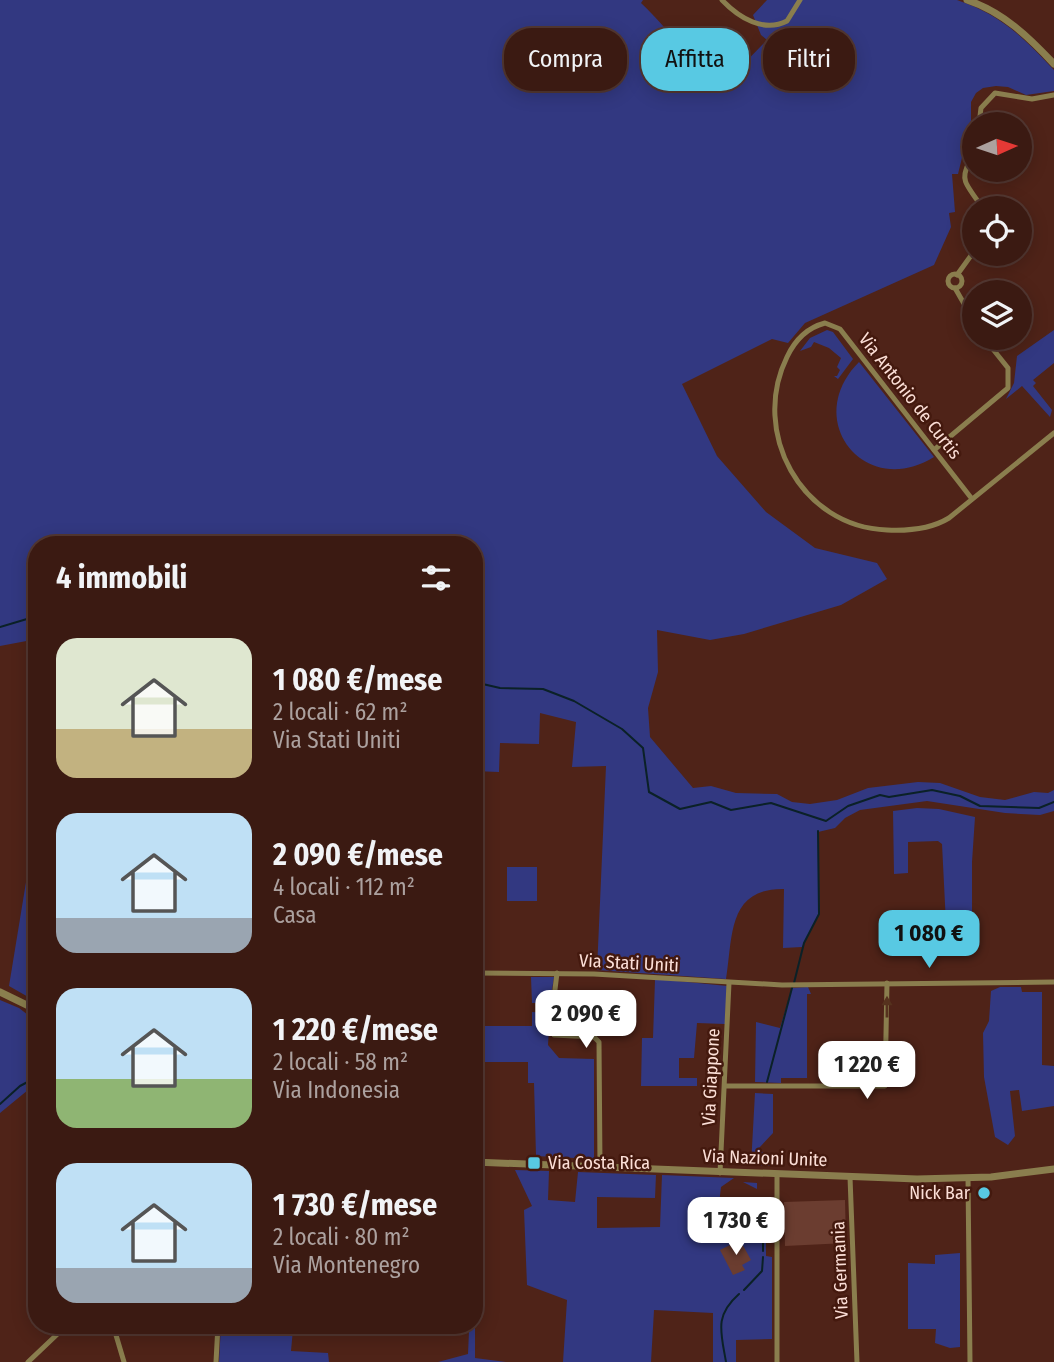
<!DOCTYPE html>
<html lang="it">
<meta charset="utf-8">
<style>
body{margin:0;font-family:"Fira Sans Condensed",sans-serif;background:#462720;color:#f1f3f6;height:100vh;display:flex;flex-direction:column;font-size:26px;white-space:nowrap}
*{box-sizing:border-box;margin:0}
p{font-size:23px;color:#aca19f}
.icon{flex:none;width:38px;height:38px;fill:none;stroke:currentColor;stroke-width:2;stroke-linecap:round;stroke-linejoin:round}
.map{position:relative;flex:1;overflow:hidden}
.details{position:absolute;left:28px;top:536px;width:455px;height:798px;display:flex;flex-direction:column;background:#3b1a12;border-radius:28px;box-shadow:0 4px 18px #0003,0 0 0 2px #543832}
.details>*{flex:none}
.top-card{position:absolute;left:504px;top:28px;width:444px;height:63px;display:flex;gap:14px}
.needle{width:46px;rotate:87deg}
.fabs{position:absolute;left:962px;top:112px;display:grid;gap:14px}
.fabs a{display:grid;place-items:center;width:70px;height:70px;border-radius:50%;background:#3b1a12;box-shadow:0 4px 18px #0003,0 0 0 2px #543832;font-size:35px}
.price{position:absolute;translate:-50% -60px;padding:0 16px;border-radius:14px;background:#fff;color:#222;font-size:23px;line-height:46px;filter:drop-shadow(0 2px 4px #0008)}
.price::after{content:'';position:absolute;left:50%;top:42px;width:21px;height:16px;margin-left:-10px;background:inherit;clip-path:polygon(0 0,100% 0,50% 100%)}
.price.selected{background:#58c9e3;color:#111}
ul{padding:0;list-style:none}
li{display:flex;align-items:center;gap:21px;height:175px;padding:0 28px}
li span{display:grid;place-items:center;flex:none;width:196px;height:140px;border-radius:21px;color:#555}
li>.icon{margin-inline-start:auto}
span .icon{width:84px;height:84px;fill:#fffc;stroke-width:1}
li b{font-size:30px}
h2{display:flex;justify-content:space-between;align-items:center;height:84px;padding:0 28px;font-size:30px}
.tag{padding:0 24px;border-radius:28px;background:#3b1a12;box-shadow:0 4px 18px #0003,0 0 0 2px #543832;font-size:24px;line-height:63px}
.tag.selected{background:#58c9e3;color:#111}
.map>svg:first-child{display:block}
</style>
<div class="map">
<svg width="1054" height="1362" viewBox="0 0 1054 1362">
<rect width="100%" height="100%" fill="#4f2318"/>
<g fill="#323881">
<path d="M0,0H643L641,3C674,34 686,62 731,77L767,40L761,35L753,15L767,0H957C1001,15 1022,36 1054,70V91L1026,95L1008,87L996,86L983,88L976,93L971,102V121L958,174H952L955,212L949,213L951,227L934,265L805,323L788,343L772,339L682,384L717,456L766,512L815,548L877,563L887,579L841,605L744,634L710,640L657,630L658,672L648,708L650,737L693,788L711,786L736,793L777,794L792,802L810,804L837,800L868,788L918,782L940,783L980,797L1005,800L1034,792L1048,793L1054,790V811L1040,815L1005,813L927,801L860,810L845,818L835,828L818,832L819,914L802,947L783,948L784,889C727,888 733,937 726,979L597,970L606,766L572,767L576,722L540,713L539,744L500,743L499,772L474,771V544H37V639L0,646Z"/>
<path d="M827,330L833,332L853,359L838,379L834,376H837L840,370L837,367L841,358L829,348L814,342L811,347L800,351L810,338Z"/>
<path d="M1054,330V363L1033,380L1036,383L1033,386L1052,410L1050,417L1022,386L1006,399L1014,383L1017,356Z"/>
<path d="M859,362L934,457C865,500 801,420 859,362Z"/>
<path d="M917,808L939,809L975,817L972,862V944H947L942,844L938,841L908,842V873L894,874L893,811Z"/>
<path d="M36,821H37V1002L9,986Z"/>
<rect x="507" y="867" width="30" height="34"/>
<path d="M531,977H554L550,1003H532Z"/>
<path d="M658,979L727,986L725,1024L697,1023L694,1058H679V1078H697V1086H641L642,1038H653L655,980Z"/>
<path d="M808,987L811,994H807V1078H781V1083L755,1082L756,1022L780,1028L792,988Z"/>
<path d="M1000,987H1021L1022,992H1042V1065L1054,1066V1106L1022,1111L1019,1090L1010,1091L1015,1136L1008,1145L995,1137L984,1077L983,1033L989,1021L991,991Z"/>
<path d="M0,1000L19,1008L37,1022V1092L33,1094L28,1090L0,1113Z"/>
<path d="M532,1012L550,1013L548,1045L559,1058L594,1059V1159L536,1156L534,1083H528V1062H476L479,1026H532Z"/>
<path d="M755,1093L773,1094V1133L759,1148L775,1166L751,1165Z"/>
<path d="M515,1170L549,1171L548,1200L575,1202L578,1172L656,1175L655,1198L597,1197V1228L660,1227L662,1175L734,1178L721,1187L719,1204L726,1216L742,1223L743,1228L740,1232L743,1233L754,1225V1214L748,1208L757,1202V1189L743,1182L757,1183V1205L766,1206V1256L772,1257V1339L736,1340V1362H713V1313L654,1310L651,1362H563L567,1300L527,1285L524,1210L532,1206Z"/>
<path d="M960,1253V1347L950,1348L935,1343L936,1329H908V1263L935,1264V1255Z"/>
<path d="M475,1299V1358L506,1362H438L468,1354L469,1331H463L454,1325H474Z"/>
<path d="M221,1325L293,1329L291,1351L328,1353L329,1362H219Z"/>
</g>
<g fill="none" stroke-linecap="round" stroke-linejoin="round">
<g stroke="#0b2127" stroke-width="2">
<path d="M0,627L37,616"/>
<path d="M474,682L500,688L543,689L574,701L622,729L643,748L649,792L680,809L711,802L731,810L771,803L826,821L848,806L880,795L889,797L932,790L960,796L980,806L1039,808L1054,802"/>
<path d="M794,983L804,943L819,914L818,831"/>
<path d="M767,1082L792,988"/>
<path d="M0,1104L20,1086L37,1077"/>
<path d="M763,1251V1210"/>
<path d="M744,1290L762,1271L763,1257"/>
<path d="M726,1362C721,1332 714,1316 739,1294"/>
</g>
</g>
<g fill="#6b3d30">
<path d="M845,1200L846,1243L785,1246L784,1202Z"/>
<path d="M740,1240L751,1260L742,1265L745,1270L733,1275L720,1250Z"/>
</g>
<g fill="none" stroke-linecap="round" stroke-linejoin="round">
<g stroke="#8a7e4e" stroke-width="5">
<path d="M722,0C739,18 764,33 787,21L800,0"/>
<path d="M979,124L981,108L995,93L1032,99L1054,95"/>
<path d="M975,142C965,182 955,171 983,208"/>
<circle cx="955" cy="281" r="7"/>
<path d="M957,275L975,250"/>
<path d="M955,288L975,323"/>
<path d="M934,450L1008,388V368L984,338"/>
<path d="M972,499L840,329L825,323C806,328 795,340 787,357C750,432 801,527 887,530C908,531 931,529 949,518L1054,433"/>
<path d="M474,973L594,974L782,985L1054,982"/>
<path d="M557,973L552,1014L554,1035L594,1037L599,1042L600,1166"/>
<path d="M725,1086H885L887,983"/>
<path d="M720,1173L729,983"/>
<path d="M777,1175V1362"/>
<path d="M850,1177L857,1362"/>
<path d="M968,1178L970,1362"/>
<path d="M113,1325L124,1362"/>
<path d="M28,1362L67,1325"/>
<path d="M216,1362L218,1325"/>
</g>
<g stroke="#8a7e4e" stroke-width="7">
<path d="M967,0C1003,12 1029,37 1054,64"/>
<path d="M0,992L37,1010"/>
<path d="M474,1162L917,1179L991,1177L1054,1169"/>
</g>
</g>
<defs><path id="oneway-solid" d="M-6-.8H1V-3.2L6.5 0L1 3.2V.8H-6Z" transform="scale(1.75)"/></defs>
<use fill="#56321e" href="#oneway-solid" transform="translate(887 1007) rotate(-90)"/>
<g fill="#58c9e3" stroke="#44190e" stroke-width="2.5">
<rect x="527" y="1156" width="14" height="14" rx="3.5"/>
<circle cx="984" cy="1193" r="7"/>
</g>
<g text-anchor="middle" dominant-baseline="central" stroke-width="5" stroke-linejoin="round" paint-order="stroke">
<g font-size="18" fill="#fcdfd7" stroke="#44190e">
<text transform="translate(910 396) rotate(52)">Via Antonio de Curtis</text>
<text transform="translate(629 963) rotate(3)">Via Stati Uniti</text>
<text transform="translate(711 1077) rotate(-87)">Via Giappone</text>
<text transform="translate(765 1158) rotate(2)">Via Nazioni Unite</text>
<text transform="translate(840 1270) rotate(-92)">Via Germania</text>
</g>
<g font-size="18" fill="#fcdfd7" stroke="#44190e" text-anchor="start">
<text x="548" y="1163">Via Costa Rica</text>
<text x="970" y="1193" text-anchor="end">Nick Bar</text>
</g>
</g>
</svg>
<div class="fabs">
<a><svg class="needle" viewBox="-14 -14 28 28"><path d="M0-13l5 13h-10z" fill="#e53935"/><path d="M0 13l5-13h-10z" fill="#aca19f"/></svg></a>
<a><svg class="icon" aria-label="locate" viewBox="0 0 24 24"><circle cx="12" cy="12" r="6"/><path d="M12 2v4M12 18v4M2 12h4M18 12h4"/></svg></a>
<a><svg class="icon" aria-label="layers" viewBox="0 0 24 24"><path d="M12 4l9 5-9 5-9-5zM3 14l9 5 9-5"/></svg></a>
</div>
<b class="price selected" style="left:929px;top:970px">1 080 €</b>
<b class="price" style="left:586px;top:1050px">2 090 €</b>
<b class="price" style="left:867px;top:1101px">1 220 €</b>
<b class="price" style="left:736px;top:1257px">1 730 €</b>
<div class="top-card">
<a class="tag">Compra</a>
<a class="tag selected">Affitta</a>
<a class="tag">Filtri</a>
</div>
<section class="details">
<h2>4 immobili<svg class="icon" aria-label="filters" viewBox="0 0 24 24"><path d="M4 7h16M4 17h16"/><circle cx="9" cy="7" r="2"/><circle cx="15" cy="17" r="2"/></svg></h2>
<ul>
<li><span style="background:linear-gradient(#dfe7d0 65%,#c2b280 0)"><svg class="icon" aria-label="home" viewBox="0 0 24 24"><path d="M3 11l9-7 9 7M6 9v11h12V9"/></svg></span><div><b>1 080 €/mese</b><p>2 locali · 62 m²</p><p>Via Stati Uniti</p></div></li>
<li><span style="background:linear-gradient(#bfe0f5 75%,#9aa5b1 0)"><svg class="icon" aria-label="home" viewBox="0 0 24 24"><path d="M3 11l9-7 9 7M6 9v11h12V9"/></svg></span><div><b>2 090 €/mese</b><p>4 locali · 112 m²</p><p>Casa</p></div></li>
<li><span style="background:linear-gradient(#bfe0f5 65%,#8fb573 0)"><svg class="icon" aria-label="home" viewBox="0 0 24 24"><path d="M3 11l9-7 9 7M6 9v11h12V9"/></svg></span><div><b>1 220 €/mese</b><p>2 locali · 58 m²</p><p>Via Indonesia</p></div></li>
<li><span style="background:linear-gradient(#bfe0f5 75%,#9aa5b1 0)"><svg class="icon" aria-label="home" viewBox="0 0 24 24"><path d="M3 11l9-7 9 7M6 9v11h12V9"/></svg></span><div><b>1 730 €/mese</b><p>2 locali · 80 m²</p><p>Via Montenegro</p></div></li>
</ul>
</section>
</div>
